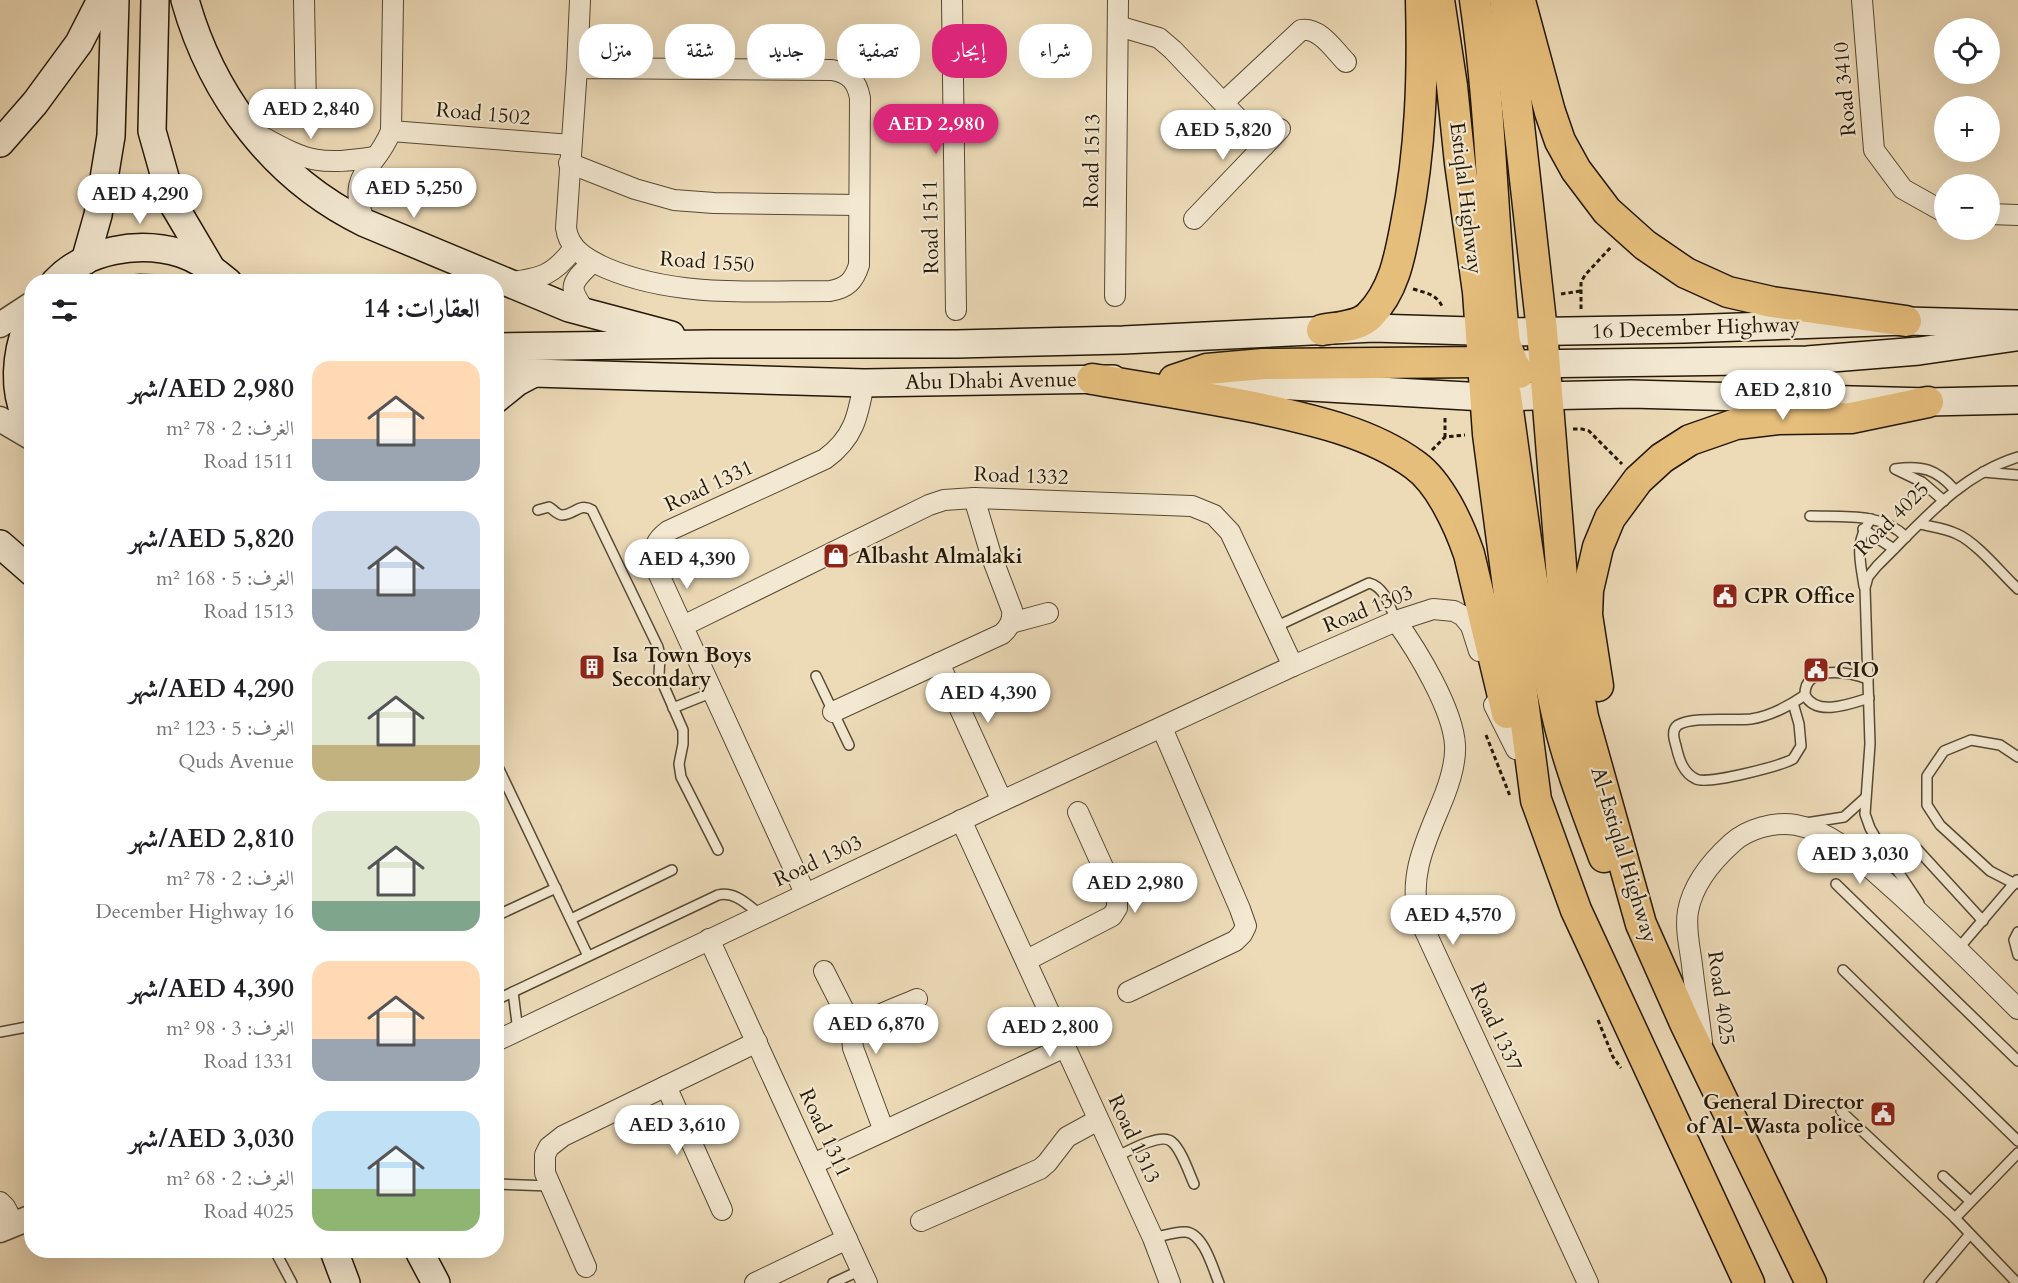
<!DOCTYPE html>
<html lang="ar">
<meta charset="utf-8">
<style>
body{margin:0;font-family:Cardo,Amiri,serif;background:#f6f6f6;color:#202124;direction:rtl;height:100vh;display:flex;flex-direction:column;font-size:22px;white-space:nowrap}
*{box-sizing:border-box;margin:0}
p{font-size:20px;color:#757577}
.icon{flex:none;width:33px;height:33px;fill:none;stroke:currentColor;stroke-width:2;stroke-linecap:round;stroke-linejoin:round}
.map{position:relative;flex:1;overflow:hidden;direction:ltr}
.details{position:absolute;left:24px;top:274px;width:480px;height:984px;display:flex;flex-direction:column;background:#fff;border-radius:24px;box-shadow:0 6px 24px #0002;direction:rtl}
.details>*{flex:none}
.banner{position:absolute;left:522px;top:24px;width:570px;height:54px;direction:rtl;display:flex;gap:12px}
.tools{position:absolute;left:1934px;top:18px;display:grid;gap:12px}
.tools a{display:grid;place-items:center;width:66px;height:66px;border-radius:50%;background:#fff;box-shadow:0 6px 24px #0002;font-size:30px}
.price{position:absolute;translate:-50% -51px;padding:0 14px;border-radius:21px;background:#fff;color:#222;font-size:20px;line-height:39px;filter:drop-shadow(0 2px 3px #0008)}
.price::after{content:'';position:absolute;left:50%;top:36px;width:18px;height:14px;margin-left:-9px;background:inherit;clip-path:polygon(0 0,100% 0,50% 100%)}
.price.on{background:#db2777;color:#fff}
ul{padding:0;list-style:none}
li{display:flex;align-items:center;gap:18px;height:150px;padding:0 24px}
li span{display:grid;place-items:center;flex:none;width:168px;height:120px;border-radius:18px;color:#555}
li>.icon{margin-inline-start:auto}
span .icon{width:72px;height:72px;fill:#fffc;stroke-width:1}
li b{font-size:26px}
h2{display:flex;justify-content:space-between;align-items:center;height:72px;padding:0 24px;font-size:26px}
.chip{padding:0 21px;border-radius:24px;background:#fff;box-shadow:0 6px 24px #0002;font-size:21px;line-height:54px}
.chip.on{background:#db2777;color:#fff}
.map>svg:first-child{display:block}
</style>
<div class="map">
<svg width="2018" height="1283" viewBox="0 0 2018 1283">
<rect width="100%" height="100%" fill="#eddbb8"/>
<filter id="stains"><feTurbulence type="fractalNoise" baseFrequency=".00333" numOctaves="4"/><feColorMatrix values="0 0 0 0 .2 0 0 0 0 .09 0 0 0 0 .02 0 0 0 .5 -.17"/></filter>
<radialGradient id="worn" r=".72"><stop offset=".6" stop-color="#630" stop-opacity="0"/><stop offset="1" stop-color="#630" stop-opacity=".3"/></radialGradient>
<path fill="#bdbe8b" stroke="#706b49" stroke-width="1.5" d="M140,274L159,275L182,282H105L122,276Z"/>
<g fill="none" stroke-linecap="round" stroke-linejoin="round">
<g stroke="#564933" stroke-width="12">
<g id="service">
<path d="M1895,469C1922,465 1936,469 1954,489"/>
<path d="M1897,470L1922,482L1944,501"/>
<path d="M1983,472L2018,475"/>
<path d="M538,510L549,507C553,509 557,515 562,515C574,515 580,502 592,510L658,647L660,656L659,675L683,730V744L679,764L681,777L718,850"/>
<path d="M1810,516C1843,517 1881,512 1906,537"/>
<path d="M1920,524C1932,527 1945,528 1957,534C1976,542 2002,574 2018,589"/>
<path d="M1863,529L1894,549"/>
<path d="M1864,586C1860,559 1854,543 1871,519"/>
<path d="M1275,627L1369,583C1385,587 1390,607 1396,621"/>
<path d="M816,676L849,745"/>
<path d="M1868,679C1849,672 1804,664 1805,695C1816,717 1850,704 1869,698"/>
<path d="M1793,703L1799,724L1801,746L1793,759C1780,766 1708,785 1696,779C1683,773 1679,759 1676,746C1674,739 1671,730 1678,725C1693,716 1733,721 1751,719C1771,716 1789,706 1805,695"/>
<path d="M673,708L713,692"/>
<path d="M498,767L588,956"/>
<path d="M1806,823L1844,817L1865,798"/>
<path d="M1918,850L1983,921"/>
<path d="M1836,884L2018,1061"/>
<path d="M2015,884L1990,871L1940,825L1927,805V776L1944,751L1971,740L2000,745L2018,757"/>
<path d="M1919,903L1877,840L1870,828L1865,814L1870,744L1865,588L1868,577L1877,566C1920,524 1959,475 2018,457"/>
<path d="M496,916L556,888"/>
<path d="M571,919L672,870"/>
<path d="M2018,932L2014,940L2018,955"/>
<path d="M1958,949L2017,880"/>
<path d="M1843,970L2018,1141"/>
<path d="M513,992L518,1031"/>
<path d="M496,1000L718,895C735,891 748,905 761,915"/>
<path d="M0,1032L32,1026"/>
<path d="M1841,1111L1955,1218L2017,1283"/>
<path d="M1116,1157C1128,1151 1162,1132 1172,1142C1181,1149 1189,1173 1194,1184"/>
<path d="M1943,1176L1970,1201"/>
<path d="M496,1184L550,1186"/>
<path d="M1955,1218L2018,1153"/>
<path d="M1153,1238C1163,1236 1176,1231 1186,1232C1204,1234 1213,1269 1219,1283"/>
<path d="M275,1251L292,1283"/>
<path d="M833,1283L861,1270"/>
<path d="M1929,1283L1970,1234"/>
</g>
</g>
<g stroke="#564933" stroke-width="22">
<g id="minor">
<path d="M304,0L306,107"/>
<path d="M952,0L956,310"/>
<path d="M1862,0L1874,150L1903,189L1944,212"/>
<path d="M1118,26L1159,38L1173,50L1264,146"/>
<path d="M577,68L832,70C849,73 857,81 860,98L859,265C854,281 847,288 830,291C756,291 676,298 606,268C588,260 569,250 566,228Z"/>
<path d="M577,68L580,0"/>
<path d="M1224,102L1301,30C1320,27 1334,50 1346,62"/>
<path d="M391,131L571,145"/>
<path d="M261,136C309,163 321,165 375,157"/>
<path d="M569,163L635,189L674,200L714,203L859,205"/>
<path d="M1989,214L2018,215"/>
<path d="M1194,219L1280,129"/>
<path d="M365,223C345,171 375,172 391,131L393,0"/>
<path d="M508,283C541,278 553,276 574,248"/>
<path d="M1115,296L1118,0"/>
<path d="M588,315C568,288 568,285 593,262"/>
<path d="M1396,621C1417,650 1453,709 1455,745C1456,762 1451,778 1445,794C1429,835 1407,873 1419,918L1588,1283"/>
<path d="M1011,623L1048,613"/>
<path d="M683,626L929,505L944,500L974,498L1192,506L1214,515L1230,532L1293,666"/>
<path d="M939,663L1002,801"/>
<path d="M1494,705L1516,749"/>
<path d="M833,712L1002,634C1010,627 1013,620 1012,610L991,555L974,498"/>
<path d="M961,820L1153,1238L1170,1283"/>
<path d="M805,893L654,564C652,549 656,540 668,531L825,459C854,438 858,416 864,383"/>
<path d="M709,939L867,1283"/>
<path d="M1027,960L1112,916L1117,908V898L1078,812"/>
<path d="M824,971L855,1032"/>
<path d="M1128,992L1235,941L1242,934L1246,926L1240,909L1162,728"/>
<path d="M496,1041L1002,801L1293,666L1396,621L1433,609L1454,611L1463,616L1471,626L1479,651"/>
<path d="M1702,1042C1699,1016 1695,991 1692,965C1690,948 1685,929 1688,911C1693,884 1712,861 1732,843C1747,829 1775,821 1796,825C1836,832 1867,866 1897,892C1939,930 1978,969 2018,1009"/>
<path d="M666,1086L722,1210"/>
<path d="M884,1131L853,1048C852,1041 852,1035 857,1029C864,1019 904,1005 917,999"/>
<path d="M813,1164L1065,1047"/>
<path d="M0,1202L5,1207L14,1224"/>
<path d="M921,1221L1040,1169L1047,1163L1067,1137L1098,1120"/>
<path d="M586,1267L545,1173V1155L549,1147L563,1136L757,1042"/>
<path d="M755,1283L847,1239"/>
</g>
</g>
<g stroke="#564933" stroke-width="27">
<g id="tertiary">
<path d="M0,325L32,304"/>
<path d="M0,419L32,438"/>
<path d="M0,1230L32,1217"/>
</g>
</g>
<g stroke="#241807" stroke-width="30">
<g id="secondary">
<path d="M155,0L152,131L172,202L211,268"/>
<path d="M185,0C212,96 274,179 365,223L569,308L671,335"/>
<path d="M0,143L35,103L79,43L101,0"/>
<path d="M85,261L98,215L111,136L115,0"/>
<path d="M55,282C86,249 139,241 180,253C198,259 214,270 228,282"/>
<path d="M32,315C18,343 13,377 22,407C24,414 28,422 32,429"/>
<path d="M496,347L710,344H957L1123,340L1374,328L1504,332L1684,329L1906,321L2018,324"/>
<path d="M1524,364L1807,360L1919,351L2016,337"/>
<path d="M496,373H534L864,383L1113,379"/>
<path d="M1187,380L1484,397L1631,394L1928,402L2018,400"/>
<path d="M496,399L517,382L534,373"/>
<path d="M0,544L32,572"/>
<path d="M334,1251L346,1283"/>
<path d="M419,1251L436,1283"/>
</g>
</g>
<g stroke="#241807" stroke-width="33">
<g id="primary">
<path d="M1439,0L1452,86L1460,163L1478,292L1488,434L1536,800L1576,910L1749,1283"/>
<path d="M1475,0C1492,114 1492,229 1505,343L1513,364L1519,373"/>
<path d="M1505,0L1542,331L1565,615L1583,717L1641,924L1685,1023L1811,1283"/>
<path d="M1520,1L1550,112L1560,141L1576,170L1607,211L1645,245L1686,273L1728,292L1772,302L1906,321"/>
<path d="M1322,330C1337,327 1358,327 1369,316C1394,291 1400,256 1406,224C1421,149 1423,75 1421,0"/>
<path d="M1492,352L1501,376L1506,396C1521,501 1533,606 1556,710C1567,760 1586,809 1604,857"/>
<path d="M1092,379C1147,388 1203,397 1258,408C1312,420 1370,432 1415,465C1440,483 1459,525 1469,554L1507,713"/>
<path d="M1174,380L1207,369L1263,364L1481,362L1502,356"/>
<path d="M1598,686L1587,615L1588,590L1598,547L1610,518L1638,480L1662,458L1690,440L1736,424L1778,419L1851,418L1928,402"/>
</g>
</g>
<g stroke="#241807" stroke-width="3" stroke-dasharray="4.5 3" stroke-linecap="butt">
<path d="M1413,289C1426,293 1436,294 1442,306"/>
<path d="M1561,294L1581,291"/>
<path d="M1581,309V282L1585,275L1612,246"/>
<path d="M1445,418V437"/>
<path d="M1573,429H1582L1589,431L1622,464"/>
<path d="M1432,450L1445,437L1465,435"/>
<path d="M1486,735L1510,796"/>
<path d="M1598,1020L1613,1057L1621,1068"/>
</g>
<use href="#service" stroke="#f3e8d1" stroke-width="9"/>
<use href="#minor" stroke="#f3e8d1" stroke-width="20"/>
<use href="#tertiary" stroke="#f3e8d1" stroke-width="24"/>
<use href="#secondary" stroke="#f3e8d1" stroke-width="27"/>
<use href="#primary" stroke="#e6be7c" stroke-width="30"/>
</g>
<defs>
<g id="shop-square" transform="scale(1.35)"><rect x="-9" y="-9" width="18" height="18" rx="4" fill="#8f2418" stroke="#f3e8d1"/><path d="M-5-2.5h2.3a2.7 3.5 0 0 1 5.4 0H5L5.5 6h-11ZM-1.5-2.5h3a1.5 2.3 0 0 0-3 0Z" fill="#fff"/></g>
<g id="civic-square" transform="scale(1.35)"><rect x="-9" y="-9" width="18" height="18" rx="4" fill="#8f2418" stroke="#f3e8d1"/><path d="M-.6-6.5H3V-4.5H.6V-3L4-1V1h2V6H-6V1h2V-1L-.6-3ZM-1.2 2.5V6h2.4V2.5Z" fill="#fff"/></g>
<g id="building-square" transform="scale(1.35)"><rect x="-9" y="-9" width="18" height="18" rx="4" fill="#8f2418" stroke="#f3e8d1"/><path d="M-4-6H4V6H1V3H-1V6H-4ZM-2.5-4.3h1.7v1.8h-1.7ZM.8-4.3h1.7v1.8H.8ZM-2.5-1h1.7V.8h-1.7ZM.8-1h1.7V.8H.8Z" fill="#fff"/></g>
</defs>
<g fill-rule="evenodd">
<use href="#shop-square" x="836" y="556"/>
<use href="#civic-square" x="1725" y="596"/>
<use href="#building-square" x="592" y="667"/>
<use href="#civic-square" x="1816" y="670"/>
<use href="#civic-square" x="1883" y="1114"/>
</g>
<g text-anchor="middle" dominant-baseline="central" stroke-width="4.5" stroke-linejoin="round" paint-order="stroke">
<g font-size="21" fill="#241807" stroke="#f3e8d1">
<text transform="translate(1845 89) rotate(-95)">Road 3410</text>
<text transform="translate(483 114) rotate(5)">Road 1502</text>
<text transform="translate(1092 161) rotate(-89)">Road 1513</text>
<text transform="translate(1466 198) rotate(83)">Estiqlal Highway</text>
<text transform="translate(931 227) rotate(-91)">Road 1511</text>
<text transform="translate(707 262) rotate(4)">Road 1550</text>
<text transform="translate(1696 328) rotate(-2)">16 December Highway</text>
<text transform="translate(991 381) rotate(-1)">Abu Dhabi Avenue</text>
<text transform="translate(1021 476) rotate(2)">Road 1332</text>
<text transform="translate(709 486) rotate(-25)">Road 1331</text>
<text transform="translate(1892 519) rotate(-45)">Road 4025</text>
<text transform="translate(1368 609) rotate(-22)">Road 1303</text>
<text transform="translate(1624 855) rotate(73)">Al-Estiqlal Highway</text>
<text transform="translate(818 861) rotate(-25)">Road 1303</text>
<text transform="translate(1721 998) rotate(82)">Road 4025</text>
<text transform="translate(1496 1027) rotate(65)">Road 1337</text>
<text transform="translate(825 1133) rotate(65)">Road 1311</text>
<text transform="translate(1134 1139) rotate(65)">Road 1313</text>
</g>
<g font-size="21" font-weight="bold" fill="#241807" stroke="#f3e8d1" text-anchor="start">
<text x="856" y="556">Albasht Almalaki</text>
<text x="1744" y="596">CPR Office</text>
<text x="612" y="655">Isa Town Boys<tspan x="612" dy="24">Secondary</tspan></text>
<text x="1836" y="670">CIO</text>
<text x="1864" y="1102" text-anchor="end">General Director<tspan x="1864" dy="24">of Al-Wasta police</tspan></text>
</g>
</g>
<rect width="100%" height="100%" filter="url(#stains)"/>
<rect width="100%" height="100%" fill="url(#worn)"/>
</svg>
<div class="tools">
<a><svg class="icon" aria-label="locate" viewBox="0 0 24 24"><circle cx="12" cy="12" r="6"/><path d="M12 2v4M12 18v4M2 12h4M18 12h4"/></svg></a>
<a>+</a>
<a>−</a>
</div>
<b class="price" style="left:311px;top:140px">AED 2,840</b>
<b class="price on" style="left:936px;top:155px">AED 2,980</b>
<b class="price" style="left:1223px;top:161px">AED 5,820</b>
<b class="price" style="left:414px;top:219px">AED 5,250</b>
<b class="price" style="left:140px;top:225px">AED 4,290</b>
<b class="price" style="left:1783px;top:421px">AED 2,810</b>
<b class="price" style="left:687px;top:590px">AED 4,390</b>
<b class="price" style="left:988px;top:724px">AED 4,390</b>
<b class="price" style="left:1860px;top:885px">AED 3,030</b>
<b class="price" style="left:1135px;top:914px">AED 2,980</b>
<b class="price" style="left:1453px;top:946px">AED 4,570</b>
<b class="price" style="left:876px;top:1055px">AED 6,870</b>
<b class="price" style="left:1050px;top:1058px">AED 2,800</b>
<b class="price" style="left:677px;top:1156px">AED 3,610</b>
<div class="banner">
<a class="chip">شراء</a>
<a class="chip on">إيجار</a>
<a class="chip">تصفية</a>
<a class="chip">جديد</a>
<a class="chip">شقة</a>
<a class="chip">منزل</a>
</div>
<section class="details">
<h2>العقارات: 14<svg class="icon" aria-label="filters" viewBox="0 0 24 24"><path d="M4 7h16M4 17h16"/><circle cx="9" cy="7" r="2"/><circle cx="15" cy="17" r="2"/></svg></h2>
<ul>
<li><span style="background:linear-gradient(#ffd9b3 65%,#9aa5b1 0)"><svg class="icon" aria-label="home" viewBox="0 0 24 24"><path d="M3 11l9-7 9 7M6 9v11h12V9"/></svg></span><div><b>AED 2,980/شهر</b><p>الغرف: 2 · 78 m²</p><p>Road 1511</p></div></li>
<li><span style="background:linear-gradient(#c9d6e8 65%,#9aa5b1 0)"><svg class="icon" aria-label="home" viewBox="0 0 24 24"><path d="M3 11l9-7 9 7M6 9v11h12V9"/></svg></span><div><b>AED 5,820/شهر</b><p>الغرف: 5 · 168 m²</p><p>Road 1513</p></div></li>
<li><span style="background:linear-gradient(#dfe7d0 70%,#c2b280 0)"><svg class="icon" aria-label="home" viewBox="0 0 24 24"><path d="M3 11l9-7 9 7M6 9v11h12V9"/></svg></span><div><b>AED 4,290/شهر</b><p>الغرف: 5 · 123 m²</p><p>Quds Avenue</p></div></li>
<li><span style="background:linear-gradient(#dfe7d0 75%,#7fa58c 0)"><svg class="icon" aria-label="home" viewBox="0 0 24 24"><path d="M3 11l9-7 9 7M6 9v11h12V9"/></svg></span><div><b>AED 2,810/شهر</b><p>الغرف: 2 · 78 m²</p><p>16 December Highway</p></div></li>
<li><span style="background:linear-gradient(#ffd9b3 65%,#9aa5b1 0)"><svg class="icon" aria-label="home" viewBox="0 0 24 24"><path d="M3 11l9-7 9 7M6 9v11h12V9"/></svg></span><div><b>AED 4,390/شهر</b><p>الغرف: 3 · 98 m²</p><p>Road 1331</p></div></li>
<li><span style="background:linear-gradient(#bfe0f5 65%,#8fb573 0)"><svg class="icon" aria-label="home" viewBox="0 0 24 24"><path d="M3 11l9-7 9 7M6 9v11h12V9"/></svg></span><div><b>AED 3,030/شهر</b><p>الغرف: 2 · 68 m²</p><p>Road 4025</p></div></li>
</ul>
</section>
</div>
